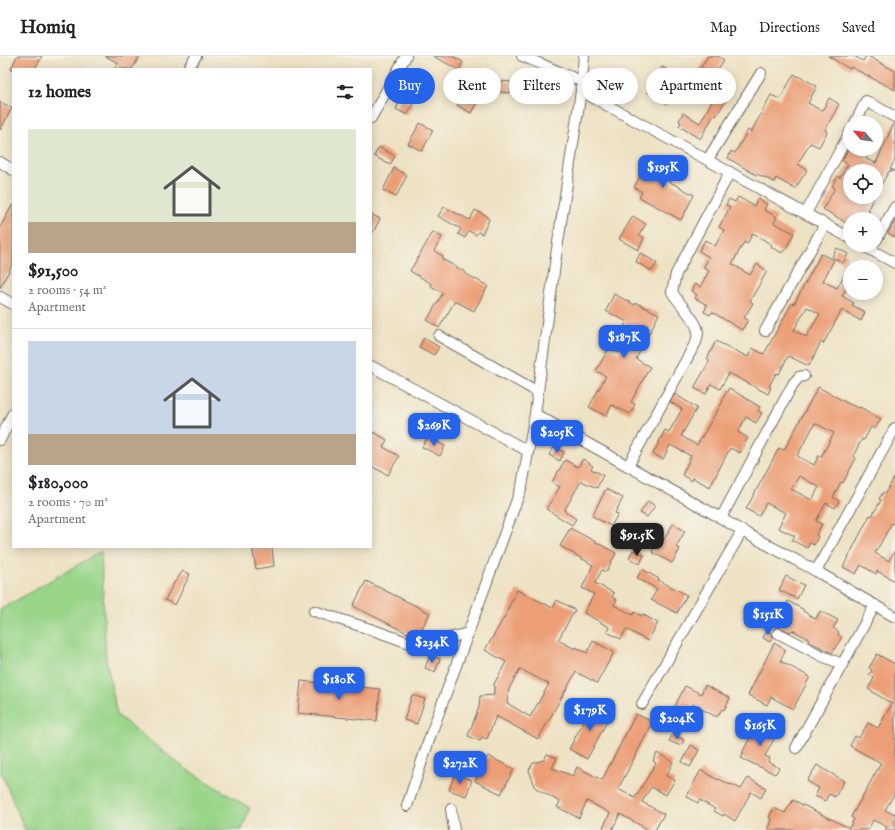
<!DOCTYPE html>
<meta charset="utf-8">
<style>
body{margin:0;font-family:"IM FELL English",serif;background:#f2f2f2;color:#202124;height:100vh;display:flex;flex-direction:column;font-size:15px;white-space:nowrap}
*{box-sizing:border-box;margin:0}
p{font-size:13px;color:#757577}
.icon{flex:none;width:22px;height:22px;fill:none;stroke:currentColor;stroke-width:2;stroke-linecap:round;stroke-linejoin:round}
.map{position:relative;flex:1;overflow:hidden}
.sheet{position:absolute;left:12px;top:12px;width:360px;height:480px;display:flex;flex-direction:column;background:#fff;border-radius:0px;box-shadow:0 2px 10px #0003}
.sheet>*{flex:none}
.banner{position:absolute;left:384px;top:12px;width:380px;height:36px;display:flex;gap:8px}
.needle{width:26px;rotate:299deg}
.fabs{position:absolute;left:843px;top:60px;display:grid;gap:8px}
.fabs a{display:grid;place-items:center;width:40px;height:40px;border-radius:50%;background:#fff;box-shadow:0 2px 10px #0003;font-size:20px}
.price{position:absolute;translate:-50% -34px;padding:0 9px;border-radius:8px;background:#2563eb;color:#fff;font-size:13px;line-height:26px;filter:drop-shadow(0 1px 2px #0008)}
.price::after{content:'';position:absolute;left:50%;top:24px;width:12px;height:9px;margin-left:-6px;background:inherit;clip-path:polygon(0 0,100% 0,50% 100%)}
.price.on{background:#222;color:#fff}
ul{padding:0;list-style:none}
li{display:grid;align-content:center;gap:8px;height:212px;padding:0 16px}
li+li{border-top:1px solid #e0e0e0}
li span{display:grid;place-items:center;height:124px;border-radius:0px;color:#555}
li>.icon{margin-inline-start:auto}
span .icon{width:72px;height:72px;fill:#fffc;stroke-width:1}
li b{font-size:17px}
h2{display:flex;justify-content:space-between;align-items:center;height:48px;padding:0 16px;font-size:17px}
.pill{padding:0 14px;border-radius:18px;background:#fff;box-shadow:0 2px 10px #0003;font-size:14px;line-height:36px}
.pill.on{background:#2563eb;color:#fff}
header{display:flex;align-items:center;gap:24px;box-sizing:border-box;height:56px;padding:0 20px;background:#fff;border-bottom:1px solid #e0e0e0}
header strong{font-size:19px}
nav{display:flex;gap:22px;margin-inline-start:auto;font-size:14px}
.map>svg:first-child{display:block}
</style>
<header>
<strong>Homiq</strong>
<nav><a>Map</a><a>Directions</a><a>Saved</a></nav>
</header>
<div class="map">
<svg width="895" height="774" viewBox="0 0 895 774">
<rect width="100%" height="100%" fill="#f7f3e8"/>
<filter id="ink" filterUnits="userSpaceOnUse"><feTurbulence type="fractalNoise" baseFrequency=".025" numOctaves="2"/><feDisplacementMap in="SourceGraphic" scale="8" xChannelSelector="R" yChannelSelector="G"/><feConvolveMatrix kernelMatrix="1 2 1 2 8 2 1 2 1" color-interpolation-filters="sRGB"/></filter>
<filter id="wash" filterUnits="userSpaceOnUse"><feTurbulence type="fractalNoise" baseFrequency=".012" numOctaves="4" result="noise"/><feDisplacementMap in="SourceGraphic" scale="16" xChannelSelector="R" yChannelSelector="G"/><feGaussianBlur stdDeviation="0.9" result="paint"/><feColorMatrix in="noise" values="0 0 0 0 0 0 0 0 0 0 0 0 0 0 0 0 0 1.4 0 .05"/><feComposite in="paint" operator="in"/></filter>
<g filter="url(#wash)">
<rect width="100%" height="100%" fill="#eee2c4"/>
<path fill="#99d589" stroke="#62805a" d="M101,495L106,603L117,659L183,711L250,752L242,774H25L0,714V554Z"/>
<g id="blocks">
<g fill="#ec9e76" fill-rule="evenodd">
<path d="M17,0H42L35,13H11Z"/>
<path d="M105,0H140L132,13H114L118,7Z"/>
<path d="M433,0H452L463,6L459,14Z"/>
<path d="M708,0H718L724,4L711,23L698,16Z"/>
<path d="M828,0H854L863,5L866,0H868L895,15V34L851,11L850,13Z"/>
<path d="M662,11L684,24L676,36L674,35L667,48L647,36Z"/>
<path d="M478,15L487,19L483,26L487,28L471,57L457,49L467,29L461,25L464,18L471,22L472,20L475,21Z"/>
<path d="M794,18L817,30L808,47L822,55L829,42L839,48L825,74L827,76L819,91L810,87L798,108L807,114L795,133L776,122L774,126L757,118L756,119L728,102L731,95L735,97L748,74L751,76L771,39L780,43Z"/>
<path d="M501,25L511,26L510,37L500,36Z"/>
<path d="M716,38L726,44L716,60L714,59L700,83L679,70L681,66L679,65L683,57L700,67Z"/>
<path d="M401,42L413,48L407,59L396,53Z"/>
<path d="M0,46L12,52L0,74Z"/>
<path d="M420,67L433,74L422,95L408,88Z"/>
<path d="M894,67H895V104L890,113L895,115H889L876,138V115H850V141H874L868,153L870,154L865,163H850V169L823,153L835,132L832,130L838,120L840,122L848,108L842,105L848,93H870L866,103L876,107Z"/>
<path d="M379,91L395,100L390,109L374,100Z"/>
<path d="M651,102L659,107L662,102L676,111L668,125L694,139L681,164L639,141L642,136L634,131Z"/>
<path d="M394,112L407,119L396,141L383,134Z"/>
<path d="M738,141L754,150L757,143L767,148L764,154L777,161L774,167L794,177L785,195L784,194L782,197L771,191L772,189L753,177L747,188L744,186L732,208L750,219L757,208L767,215L750,245L753,247L744,262L748,264L742,274L712,256L710,259L704,256L707,249L695,242L697,239L691,235L695,228L700,231L709,215L703,212L709,201L699,195L705,184L715,190L724,174L719,171L730,151L726,149L729,143L735,146Z"/>
<path d="M13,148V207L0,232V171Z"/>
<path d="M444,151L470,164L475,154L487,160L486,161L489,163L488,166L482,178L478,176L476,179L469,175L465,182L458,178L461,173L438,160Z"/>
<path d="M371,158L380,163L371,180Z"/>
<path d="M633,160L646,168L639,179L644,182L638,194L619,183Z"/>
<path d="M895,164V181L888,177Z"/>
<path d="M433,176L442,181L434,195L443,200L442,203L465,216L464,217L488,230L474,255L455,245L439,272L427,264L443,237L431,230L432,228L410,215Z"/>
<path d="M837,192L848,198L843,207L832,201Z"/>
<path d="M640,197L657,207L652,215L636,206Z"/>
<path d="M821,198L834,204L823,225L837,232L850,209V226L842,240L854,247L852,249L865,256L861,265L842,254L823,288L821,286L809,310L788,300L779,318L776,317L769,330L771,331L768,338L729,317L720,333L711,328L706,338L694,332L710,304L707,303L716,285L748,301L752,292L764,298L792,247L794,248ZM807,251L820,258L806,281L794,274Z"/>
<path d="M614,238L635,249L636,247L659,258L636,303L650,311L631,346L635,348L630,358L612,349L606,360L589,351L606,320L596,315L609,292L619,297L631,274L624,270L627,266L606,255Z"/>
<path d="M424,282L439,291L434,299L419,291Z"/>
<path d="M818,331L849,348L859,352L860,351L881,363L875,373L871,371L864,384L862,383L853,400L856,402L843,427L841,426L833,441L839,445L835,452L826,447L816,465L822,468L816,479L818,480L814,489L810,487L807,492L792,484L795,480L778,472L786,457L766,447L759,460L746,453L779,392L784,394ZM815,367L834,377L821,401L819,399L814,409L797,400ZM799,420L819,431L812,444L791,433Z"/>
<path d="M729,332L760,351L758,355L762,357L756,367L746,361L738,376L748,382L743,390L744,391L740,397L730,392L710,431L693,422L692,425L682,419L691,400L670,389L663,403L653,398L665,374L669,376L682,353L670,346L675,338L697,352L681,380L697,389L723,345L722,344Z"/>
<path d="M374,376L387,384L383,391L399,400L388,419L371,410V382Z"/>
<path d="M428,381L445,390L440,400L422,391Z"/>
<path d="M554,391L564,396L560,405L549,399Z"/>
<path d="M583,403L593,410L591,413L603,419L597,432L581,425L564,455L576,463L572,469L546,453L560,431L552,426L565,404L578,411Z"/>
<path d="M895,420V468L892,467L875,497L889,505L895,494V525L877,515L876,518L861,509L856,518L843,511L870,459L872,460L881,444L879,443L883,436L885,438Z"/>
<path d="M606,433L623,442L615,457L618,458L611,470L592,460Z"/>
<path d="M648,445L655,450L647,461L640,457Z"/>
<path d="M673,468L685,475L676,491L680,493L672,507L652,496L659,483L663,485Z"/>
<path d="M570,472L616,497L606,516L602,514L595,527L614,537L612,541L617,544L614,549L633,559L635,556L641,560L642,558L658,567L648,585L626,573L621,583L607,576L609,571L584,557L594,538L582,532L593,509L560,490Z"/>
<path d="M252,491H272L274,510L256,513Z"/>
<path d="M633,494L644,499L640,508L629,502Z"/>
<path d="M642,513L659,523L658,524L687,539L677,557L651,544L657,533L637,522Z"/>
<path d="M183,515L190,518L175,549L165,544L174,527Z"/>
<path d="M786,520L804,529L797,543L779,534Z"/>
<path d="M366,525L430,557L417,582L353,550Z"/>
<path d="M517,534L553,552L557,544L575,554L558,584L575,593L576,591L587,597L593,585L614,596L597,627L576,616L538,683L496,660L487,683L482,681L480,685L468,680L479,651L480,640L494,639V628L506,606L485,594L508,555H507ZM520,613L549,628L530,661L507,647L509,633Z"/>
<path d="M788,545L804,554L803,555L816,563L820,555L838,564L833,572L839,576L838,579L842,581L832,597L808,585L809,583L792,574L791,576L775,570Z"/>
<path d="M767,575L772,577L773,581L770,586L763,582Z"/>
<path d="M774,587L786,594L780,605L810,621L793,653L771,641L767,649L748,639Z"/>
<path d="M877,598L895,608V737L885,754L893,758L895,756V774H885L887,771L873,764L868,774H768L771,762L769,761L774,752L785,757L793,744L849,772L854,763L851,761L881,707L850,690L855,680L859,682L868,667L878,672L892,648L868,633L874,622L869,619L872,614L869,612Z"/>
<path d="M430,599L440,603L435,616L425,612Z"/>
<path d="M301,625L380,633L377,665L298,657Z"/>
<path d="M705,629L730,642L724,654L722,653L717,661L692,648L686,660L673,654L685,630L701,638Z"/>
<path d="M412,639L425,643L417,668L404,664Z"/>
<path d="M593,648L611,658L587,703L569,693Z"/>
<path d="M636,658L653,666L618,733L635,742L656,707L653,705L657,697L673,706L666,720L675,724L666,739L651,731L642,746L664,758L655,774H649L620,758L612,774H602L610,757L587,745L579,762L557,751L560,746L537,733L533,729L534,728L529,714L533,707L544,704L547,698L557,702L552,712L573,720L577,711L602,724Z"/>
<path d="M759,664L773,671L769,678L775,681L765,700L770,702L768,706L779,712L775,718L741,702L744,697H742Z"/>
<path d="M673,678L684,684L681,690L669,685Z"/>
<path d="M691,689L699,694L690,711L682,706Z"/>
<path d="M488,700L514,713L501,738L475,725Z"/>
<path d="M817,709L844,725L835,741L829,738L825,745L815,740L819,732L807,725Z"/>
<path d="M701,714L718,724L719,723L730,729L731,728L741,733L748,722L766,732L761,742L751,736L735,765L724,758L723,760L714,755L715,753L700,744L698,747L686,740Z"/>
<path d="M455,718L472,724L466,740L449,734Z"/>
</g>
</g>
</g>
<g filter="url(#ink)">
<use href="#blocks" fill-opacity="0" stroke="#6f6b61" stroke-width="1"/>
<g fill="none" stroke-linecap="round" stroke-linejoin="round">
<g stroke="#6f6b61" stroke-width="12">
<g id="minor">
<path d="M522,0L581,25"/>
<path d="M188,13L196,0"/>
<path d="M581,35L850,182"/>
<path d="M371,62L406,0"/>
<path d="M855,67L866,45L895,61"/>
<path d="M708,103L761,17"/>
<path d="M0,106L13,114"/>
<path d="M806,157L850,76"/>
<path d="M876,184L895,151"/>
<path d="M862,189L895,207"/>
<path d="M0,241L13,248"/>
<path d="M765,275L825,168"/>
<path d="M439,280L538,336"/>
<path d="M371,310L528,395"/>
<path d="M535,358L721,462L742,475L816,515L895,561"/>
<path d="M0,384L13,357"/>
<path d="M628,410L696,286C697,283 698,279 698,276C697,264 678,247 672,236L676,218L730,116"/>
<path d="M721,462L793,328L799,321L804,320"/>
<path d="M816,515L895,372"/>
<path d="M314,555L373,574L418,590L468,577"/>
<path d="M778,577L822,600L842,608"/>
<path d="M642,648L742,475"/>
<path d="M796,692L875,549"/>
<path d="M407,750L431,678L522,430L535,358L557,193L581,35L584,0"/>
<path d="M451,753L454,774"/>
</g>
</g>
<use href="#minor" stroke="#fff" stroke-width="10"/>
</g>
</g>
</svg>
<div class="fabs">
<a><svg class="needle" viewBox="-14 -14 28 28"><path d="M0-13l5 13h-10z" fill="#e53935"/><path d="M0 13l5-13h-10z" fill="#757577"/></svg></a>
<a><svg class="icon" aria-label="locate" viewBox="0 0 24 24"><circle cx="12" cy="12" r="6"/><path d="M12 2v4M12 18v4M2 12h4M18 12h4"/></svg></a>
<a>+</a>
<a>−</a>
</div>
<b class="price" style="left:663px;top:133px">$195K</b>
<b class="price" style="left:624px;top:303px">$187K</b>
<b class="price" style="left:434px;top:391px">$269K</b>
<b class="price" style="left:557px;top:398px">$205K</b>
<b class="price on" style="left:637px;top:501px">$91.5K</b>
<b class="price" style="left:768px;top:580px">$151K</b>
<b class="price" style="left:432px;top:608px">$234K</b>
<b class="price" style="left:339px;top:645px">$180K</b>
<b class="price" style="left:590px;top:676px">$179K</b>
<b class="price" style="left:677px;top:684px">$204K</b>
<b class="price" style="left:760px;top:691px">$165K</b>
<b class="price" style="left:460px;top:729px">$272K</b>
<div class="banner">
<a class="pill on">Buy</a>
<a class="pill">Rent</a>
<a class="pill">Filters</a>
<a class="pill">New</a>
<a class="pill">Apartment</a>
</div>
<section class="sheet">
<h2>12 homes<svg class="icon" aria-label="filters" viewBox="0 0 24 24"><path d="M4 7h16M4 17h16"/><circle cx="9" cy="7" r="2"/><circle cx="15" cy="17" r="2"/></svg></h2>
<ul>
<li><span style="background:linear-gradient(#dfe7d0 75%,#b9a48a 0)"><svg class="icon" aria-label="home" viewBox="0 0 24 24"><path d="M3 11l9-7 9 7M6 9v11h12V9"/></svg></span><div><b>$91,500</b><p>2 rooms · 54 m²</p><p>Apartment</p></div></li>
<li><span style="background:linear-gradient(#c9d6e8 75%,#b9a48a 0)"><svg class="icon" aria-label="home" viewBox="0 0 24 24"><path d="M3 11l9-7 9 7M6 9v11h12V9"/></svg></span><div><b>$180,000</b><p>2 rooms · 70 m²</p><p>Apartment</p></div></li>
</ul>
</section>
</div>
